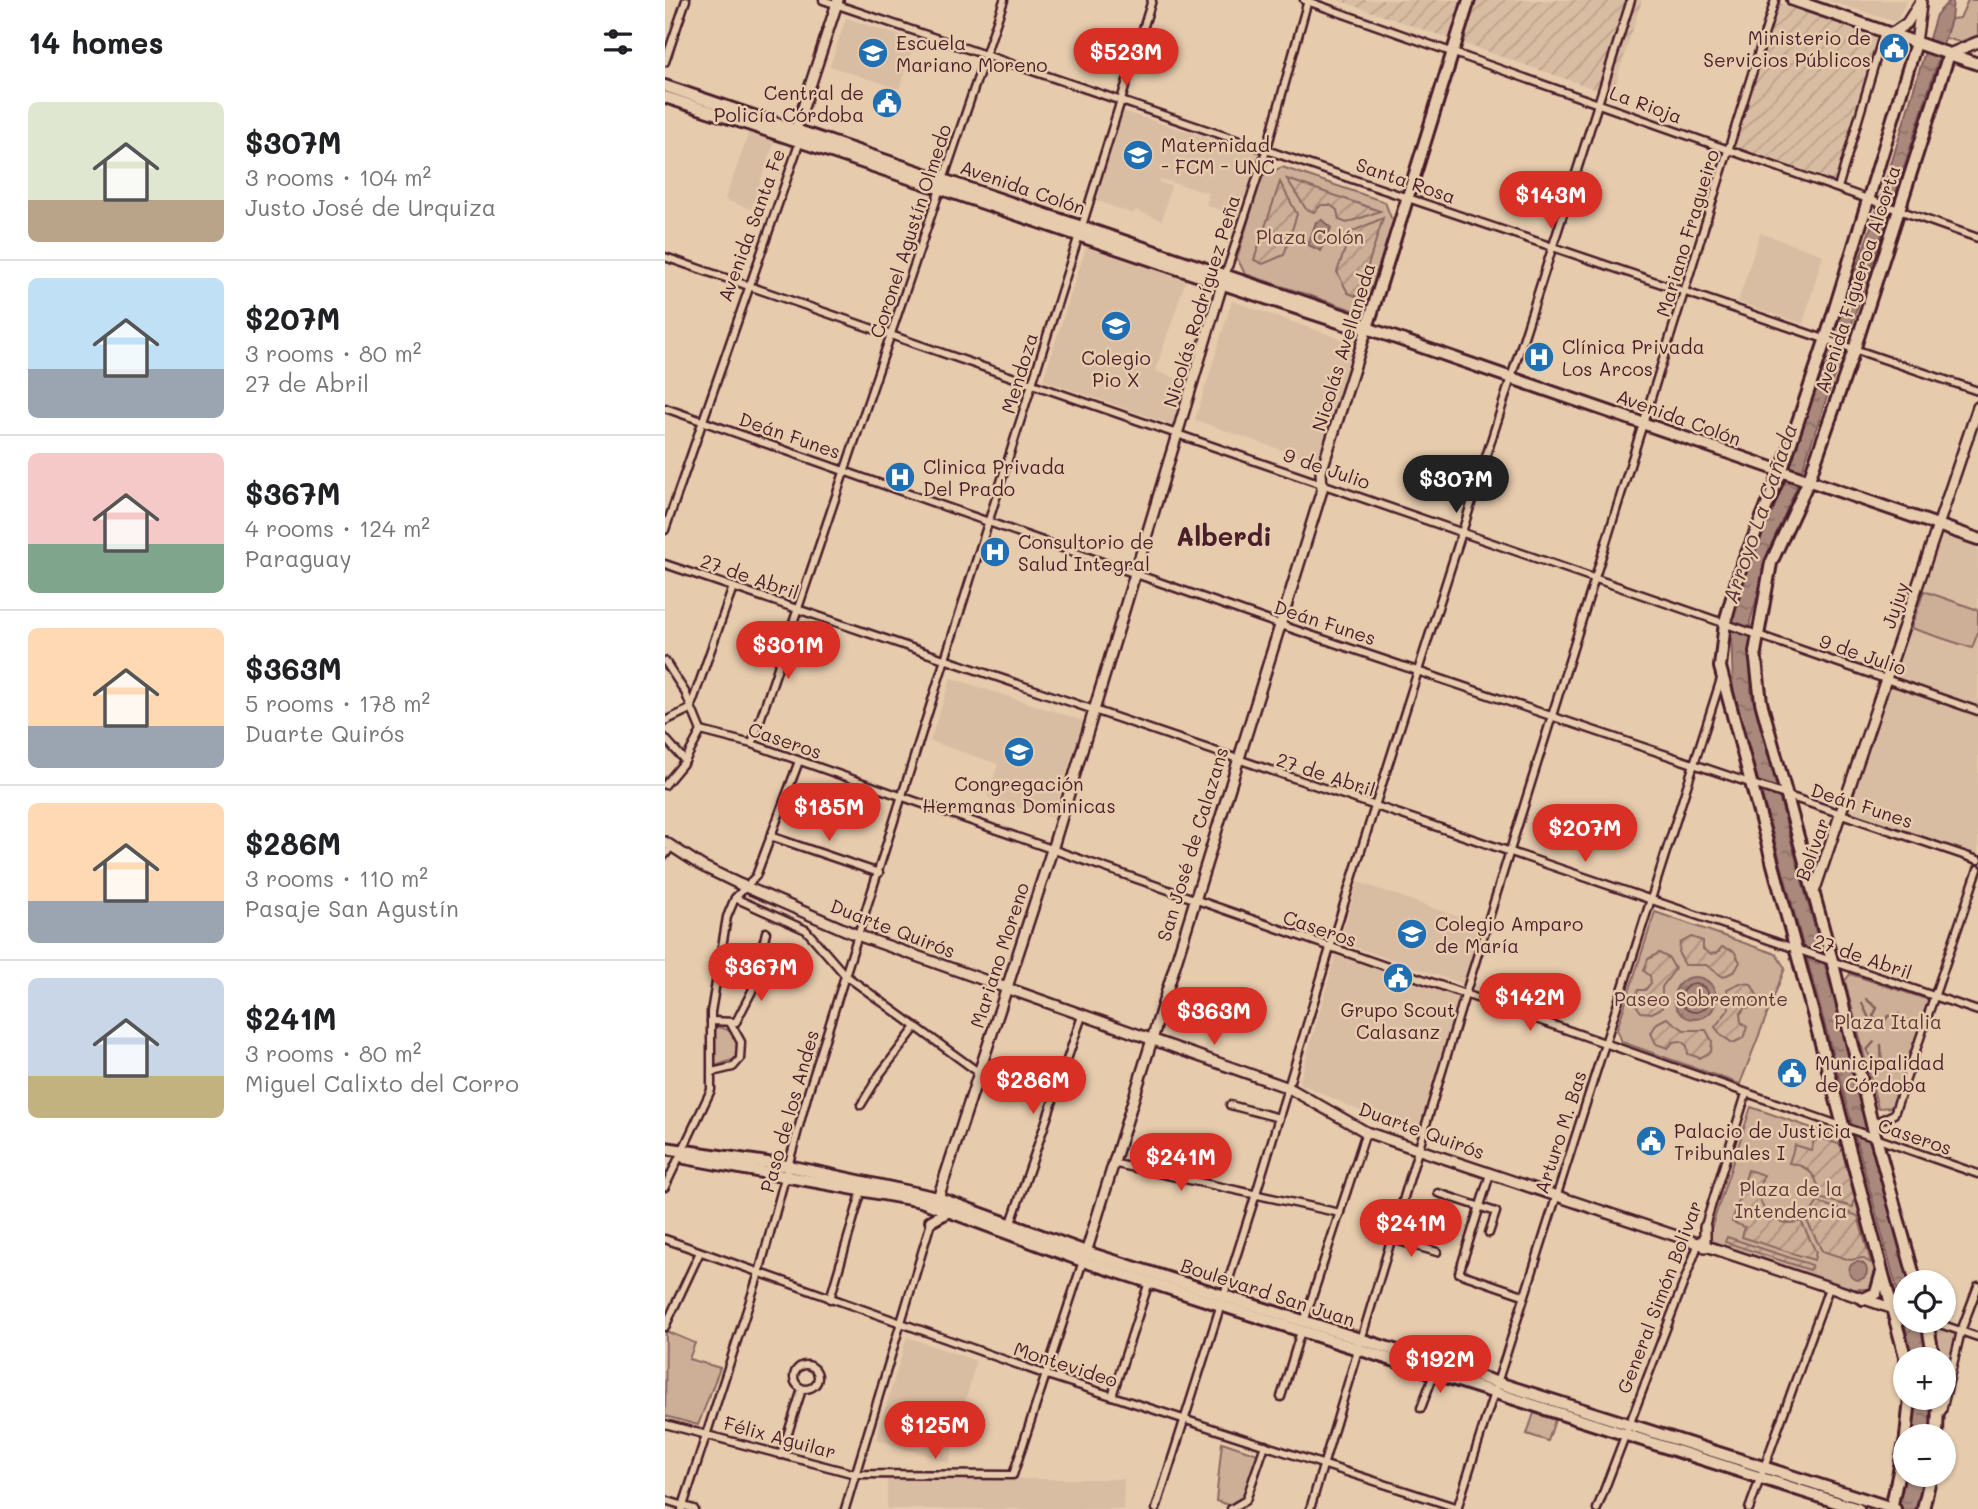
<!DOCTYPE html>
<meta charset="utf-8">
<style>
body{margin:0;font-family:Mali,sans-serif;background:#f6f6f6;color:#202124;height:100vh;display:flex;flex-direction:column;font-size:26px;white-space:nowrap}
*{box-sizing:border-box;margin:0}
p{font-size:23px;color:#757577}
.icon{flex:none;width:38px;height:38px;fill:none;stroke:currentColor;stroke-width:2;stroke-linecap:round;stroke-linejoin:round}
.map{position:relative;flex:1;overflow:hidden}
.panel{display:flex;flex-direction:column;background:#fff;width:665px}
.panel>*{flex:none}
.fabs{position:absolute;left:1228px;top:1270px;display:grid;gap:14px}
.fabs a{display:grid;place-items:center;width:63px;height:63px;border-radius:50%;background:#fff;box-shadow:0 2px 5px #0004;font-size:35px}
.price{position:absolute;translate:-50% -60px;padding:0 16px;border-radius:24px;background:#d93025;color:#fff;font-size:23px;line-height:46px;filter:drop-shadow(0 2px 4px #0008)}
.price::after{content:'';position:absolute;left:50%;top:42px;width:21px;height:16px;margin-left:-10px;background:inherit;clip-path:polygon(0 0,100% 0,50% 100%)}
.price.active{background:#222;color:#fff}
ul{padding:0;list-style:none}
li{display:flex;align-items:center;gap:21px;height:175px;padding:0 28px}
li+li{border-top:2px solid #e0e0e0}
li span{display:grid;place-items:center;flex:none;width:196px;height:140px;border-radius:10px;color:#555}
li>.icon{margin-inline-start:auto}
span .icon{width:84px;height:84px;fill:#fffc;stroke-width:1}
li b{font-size:30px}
h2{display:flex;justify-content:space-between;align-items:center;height:84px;padding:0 28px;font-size:30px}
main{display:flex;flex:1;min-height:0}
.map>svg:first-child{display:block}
</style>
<main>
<section class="panel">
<h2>14 homes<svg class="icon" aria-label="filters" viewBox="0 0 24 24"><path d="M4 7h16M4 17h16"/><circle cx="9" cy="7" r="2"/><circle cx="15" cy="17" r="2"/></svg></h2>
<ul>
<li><span style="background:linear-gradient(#dfe7d0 70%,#b9a48a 0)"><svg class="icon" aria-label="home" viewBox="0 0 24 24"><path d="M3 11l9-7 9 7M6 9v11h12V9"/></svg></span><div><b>$307M</b><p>3 rooms · 104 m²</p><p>Justo José de Urquiza</p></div></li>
<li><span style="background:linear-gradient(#bfe0f5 65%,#9aa5b1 0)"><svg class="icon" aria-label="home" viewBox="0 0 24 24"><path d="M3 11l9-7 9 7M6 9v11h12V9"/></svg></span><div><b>$207M</b><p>3 rooms · 80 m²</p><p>27 de Abril</p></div></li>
<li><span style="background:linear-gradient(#f6c9c9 65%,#7fa58c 0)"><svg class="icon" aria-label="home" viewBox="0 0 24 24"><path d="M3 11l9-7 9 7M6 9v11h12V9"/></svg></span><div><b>$367M</b><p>4 rooms · 124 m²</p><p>Paraguay</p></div></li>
<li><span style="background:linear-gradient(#ffd9b3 70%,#9aa5b1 0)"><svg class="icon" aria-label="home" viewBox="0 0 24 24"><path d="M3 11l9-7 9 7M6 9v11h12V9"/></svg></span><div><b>$363M</b><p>5 rooms · 178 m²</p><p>Duarte Quirós</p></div></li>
<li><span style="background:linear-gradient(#ffd9b3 70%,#9aa5b1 0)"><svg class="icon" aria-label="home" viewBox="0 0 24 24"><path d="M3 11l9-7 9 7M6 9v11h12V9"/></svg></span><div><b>$286M</b><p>3 rooms · 110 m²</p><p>Pasaje San Agustín</p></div></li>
<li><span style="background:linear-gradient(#c9d6e8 70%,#c2b280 0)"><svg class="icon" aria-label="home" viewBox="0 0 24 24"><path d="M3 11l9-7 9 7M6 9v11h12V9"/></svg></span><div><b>$241M</b><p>3 rooms · 80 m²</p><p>Miguel Calixto del Corro</p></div></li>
</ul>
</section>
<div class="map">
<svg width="1313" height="1509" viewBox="0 0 1313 1509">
<defs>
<pattern id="industrial-furrows" width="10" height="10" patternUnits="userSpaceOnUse" patternTransform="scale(1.75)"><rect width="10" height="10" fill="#d9bda2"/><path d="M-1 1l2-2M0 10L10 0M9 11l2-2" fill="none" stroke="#bca28c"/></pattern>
<pattern id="garden-furrows" width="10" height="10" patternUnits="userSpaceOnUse" patternTransform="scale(1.75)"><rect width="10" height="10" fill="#cdaf98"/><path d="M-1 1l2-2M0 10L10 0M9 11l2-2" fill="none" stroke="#a88e7c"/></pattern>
<pattern id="water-ripples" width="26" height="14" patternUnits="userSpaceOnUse" patternTransform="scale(1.75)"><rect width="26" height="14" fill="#aa897c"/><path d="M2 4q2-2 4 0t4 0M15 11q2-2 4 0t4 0" fill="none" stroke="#8c6f66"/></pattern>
</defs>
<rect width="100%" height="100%" fill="#e6cbad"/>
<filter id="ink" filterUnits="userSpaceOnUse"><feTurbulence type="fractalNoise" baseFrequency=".0143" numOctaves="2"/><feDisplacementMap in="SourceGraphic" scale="14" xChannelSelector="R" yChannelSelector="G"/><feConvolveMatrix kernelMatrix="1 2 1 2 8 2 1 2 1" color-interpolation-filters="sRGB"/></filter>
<g filter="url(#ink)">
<g fill="#d9bda2">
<path d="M1161,0H1242L1231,22Z"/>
<path d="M181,18L250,41L234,89L165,66Z"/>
<path d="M457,111L596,155L575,216L541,205L544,193L495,179L494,182L506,186L497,220L470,210L468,214L430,200Z"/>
<path d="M84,132L110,140L86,209L60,200Z"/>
<path d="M1095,233L1158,255L1138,324L1073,302Z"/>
<path d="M421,247L521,280L490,371L523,382L510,426L378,380Z"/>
<path d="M567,301L691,344L651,462L530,420Z"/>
<path d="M1275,526L1313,539V860L1178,814Z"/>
<path d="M286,678L419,721L387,818L322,797L333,764L265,741Z"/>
<path d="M693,882L820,926L801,985L674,942Z"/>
<path d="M671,954L795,999L752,1137L634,1083Z"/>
<path d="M242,1337L311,1361L284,1463L211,1439Z"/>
<path d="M222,1479H459L458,1509H222Z"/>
</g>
<g fill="url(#industrial-furrows)">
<path d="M673,0H977L947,95Z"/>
<path d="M1102,0H1116L1115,3L1215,35L1171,183L1068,147L1105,2Z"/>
</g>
<g fill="#cdaf98" stroke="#8c6762" stroke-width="2">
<path d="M1303,0H1313V35L1295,42L1280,38L1286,19L1295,18Z"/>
<path d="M617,167L720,202L726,218L730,219L700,309L694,312L580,274L572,258L597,176Z"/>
<path d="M1259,591L1313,610V632L1307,648L1246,628Z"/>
<path d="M990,912L1111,954L1120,968L1075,1084L957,1042L952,1029Z"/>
<path d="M1185,974L1264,1000L1229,1107L1213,1108L1180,981Z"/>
<path d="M50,1027C69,1028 76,1040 70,1059L50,1066Z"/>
<path d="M1086,1107L1181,1140L1212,1270L1209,1289H1184L1042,1241Z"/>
<path d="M1266,1321L1296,1331L1279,1398V1360H1269Z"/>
<path d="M1,1331L30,1343L24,1359L55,1368L33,1425L0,1416Z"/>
<path d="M869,1413L890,1420L883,1441L862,1434Z"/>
<path d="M557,1442L593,1454L576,1501L567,1506L551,1501Z"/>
</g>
<g fill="url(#garden-furrows)" stroke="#8c6762" stroke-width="2">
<path d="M622,179L715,211L682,223L674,220L672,210L665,205H656L649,212L641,209Z"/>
<path d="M615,182L632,214L619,255L598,264L589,260Z"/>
<path d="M718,218L693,297L683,293L672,272L686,232Z"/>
<path d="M1026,937L1038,941V949L1045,954L1052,953L1057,947L1069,951L1075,962L1070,971L1058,977L1041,965H1020L1014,954L1015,943Z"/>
<path d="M994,953L1004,958L1010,969L997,987V1008L987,1013L976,1012L969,1002L973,990H980L986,983L985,976L979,971L983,959Z"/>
<path d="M1075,983L1086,984L1092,995L1088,1007L1080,1008L1075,1014L1076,1022L1082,1027L1078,1038L1068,1043L1057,1036L1050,1027L1064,1009L1062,989Z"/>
<path d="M1002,1018L1019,1030H1041L1047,1041L1046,1052L1035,1058L1023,1054L1022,1046L1016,1041L1008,1042L1003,1048L991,1044L986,1033L992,1023Z"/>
<path d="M1150,1136L1176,1145L1190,1199L1188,1207L1154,1198C1155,1178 1144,1165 1124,1163L1130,1145L1146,1150Z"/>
<path d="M1083,1170L1099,1175C1085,1202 1106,1231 1136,1221L1151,1252L1149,1260L1077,1237L1080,1227L1067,1222Z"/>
<path d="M1153,1202L1193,1216L1206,1263L1197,1258L1185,1260L1157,1251L1141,1219Z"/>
<path d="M1062,1237L1147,1265L1145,1270L1060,1242Z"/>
</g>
<g fill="url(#water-ripples)" stroke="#845f5c" stroke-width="2">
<path d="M1285,0H1288L1286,19L1227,205L1130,491L1107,543L1085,622L1086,693L1246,1283H1241V1321H1257L1266,1360H1247L1236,1304L1068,688L1066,629L1091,539L1115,488L1215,201L1271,15Z"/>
<path d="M657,220L666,228L656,251L643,245L651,222Z"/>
<circle cx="1030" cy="998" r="21"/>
<circle cx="1193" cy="1271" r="9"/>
<path d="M1250,1398H1270L1268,1437H1248Z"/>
<path d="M1241,1475H1261L1253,1509H1233Z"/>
</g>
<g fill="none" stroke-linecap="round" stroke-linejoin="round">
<circle stroke="#70494b" stroke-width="2" cx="1030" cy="998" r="14"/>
<g stroke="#845f5c" stroke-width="2.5">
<path d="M1201,999L1212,1008L1208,1016L1212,1024"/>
<path d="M1197,1003L1206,1023"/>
<path d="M1219,1022L1223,1016L1234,1014"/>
<path d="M1209,1042L1202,1050L1211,1069"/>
<path d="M1216,1045L1217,1069"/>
</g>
<g stroke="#4a1f2b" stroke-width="11">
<g id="street">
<path d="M158,0L1313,391"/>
<path d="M639,0L1313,238"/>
<path d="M0,62L21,0"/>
<path d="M1173,188L1219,32"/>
<path d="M417,226L487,0"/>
<path d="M0,257L1313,711"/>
<path d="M560,276L602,148L643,0"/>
<path d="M0,408L613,624L1313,860"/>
<path d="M0,530L135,141"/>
<path d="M0,564L1313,1011"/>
<path d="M0,661L20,692L36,731L87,744L1313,1174"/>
<path d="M25,709L68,587"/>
<path d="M0,721L25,709"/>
<path d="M0,738L20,761"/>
<path d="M87,744L339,0"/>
<path d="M0,785L20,761L36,731"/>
<path d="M105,836L214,873"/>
<path d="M0,855L3,851"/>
<path d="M70,898L141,930L180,975L313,1072"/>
<path d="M46,1021L71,1022L87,991L101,932"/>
<path d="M47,1072L68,1067L75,1059L76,1042L66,1024"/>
<path d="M196,1105L215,1074L251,1027"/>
<path d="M565,1105L614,1118"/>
<path d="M1207,1124L1229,1114L1313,869"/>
<path d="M447,1163L675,1213"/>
<path d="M825,1174L794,1273L858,1295"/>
<path d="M0,1187L46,1090V1012L62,917L70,898L91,876L134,761"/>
<path d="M773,1193L831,1212L824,1233"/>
<path d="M345,1226L417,1016"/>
<path d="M1039,1229L1081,1094"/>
<path d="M0,1239L382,1375L793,1508"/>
<path d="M727,1239L772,1252"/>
<path d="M165,1299L197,1190"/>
<path d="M1266,1321L1313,1337"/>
<path d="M639,1322L701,1132"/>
<path d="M0,1327L35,1252"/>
<circle cx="141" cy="1377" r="12"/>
<path d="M447,1396L484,1282"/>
<path d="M616,1397L636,1331"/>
<path d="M756,1408L769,1374"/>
<path d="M1277,1411L1296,1331L1313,1286"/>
<path d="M0,1424L190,1474L348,1475L418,1261"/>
<path d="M116,1455L137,1389"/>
<path d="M0,1500L29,1509"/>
<path d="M17,1509L94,1273L143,1093L414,235"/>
<path d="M180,1509L267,1219"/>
<path d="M491,1509L590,1197L665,948L966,0"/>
<path d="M566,1509L581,1500L600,1445"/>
<path d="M645,1509L800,995L1110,0"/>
<path d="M792,1509L1056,679"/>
<path d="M932,1509L1035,1240"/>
<path d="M1084,1509L1164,1288"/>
</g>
</g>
<g stroke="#4a1f2b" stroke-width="14">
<g id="secondary">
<path d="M1226,34L1242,23L1256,1"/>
<path d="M1251,43L1256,5"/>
<path d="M1284,54L1313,42"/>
<path d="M133,135L131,129L173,0"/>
<path d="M0,842L37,866L74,884L192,935L624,1088L701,1132L1241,1313"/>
<path d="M1148,895L1313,407"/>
<path d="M273,1198L387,850L559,278"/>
<path d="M1040,1247V1227"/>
<path d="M420,1256L657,490L656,472L702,328"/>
</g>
</g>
<g stroke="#4a1f2b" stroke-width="16">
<g id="primary">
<path d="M1128,0L1313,64"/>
<path d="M0,86L689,319L700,326"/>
<path d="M0,97C229,171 457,252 686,326L702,328L1313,539"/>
<path d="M702,328L804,0"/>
<path d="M0,1148L123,1166L273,1198L421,1252L1230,1509"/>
<path d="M20,1158L256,1201L418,1261L1193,1509"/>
<path d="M266,1221L284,1211"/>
<path d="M1251,1283L1207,1124L1168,964L1096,702L1090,652L1106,563L1143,482L1189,350L1284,54"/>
<path d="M1198,1299L1211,1293L1216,1275"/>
<path d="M1262,1321L1269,1360"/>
<path d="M1241,1360L1055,667L1060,622L1075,570L1116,472L1160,341L1251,43"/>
<path d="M1241,1437L1245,1398"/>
<path d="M1272,1437L1273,1398"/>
<path d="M1226,1509L1241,1438"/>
<path d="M1258,1509L1266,1475"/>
</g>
</g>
<use href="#street" stroke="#e6cbad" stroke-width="6"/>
<use href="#secondary" stroke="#e6cbad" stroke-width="9"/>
<use href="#primary" stroke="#e6cbad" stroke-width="10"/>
</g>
</g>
<defs>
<g id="civic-disc" transform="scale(1.575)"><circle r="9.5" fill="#1f6fb2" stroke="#e6cbad"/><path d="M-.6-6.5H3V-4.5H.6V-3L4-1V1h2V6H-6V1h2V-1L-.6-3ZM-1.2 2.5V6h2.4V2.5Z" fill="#fff"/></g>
<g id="school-disc" transform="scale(1.575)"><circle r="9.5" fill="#1f6fb2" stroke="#e6cbad"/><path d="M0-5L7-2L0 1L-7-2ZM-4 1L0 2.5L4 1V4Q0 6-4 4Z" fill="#fff"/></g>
<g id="university-disc" transform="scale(1.575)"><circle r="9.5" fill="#1f6fb2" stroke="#e6cbad"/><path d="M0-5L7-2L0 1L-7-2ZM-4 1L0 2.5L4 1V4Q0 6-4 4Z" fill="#fff"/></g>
<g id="hospital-disc" transform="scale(1.575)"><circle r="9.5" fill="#1f6fb2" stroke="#e6cbad"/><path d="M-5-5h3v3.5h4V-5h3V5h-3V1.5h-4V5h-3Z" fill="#fff"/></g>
</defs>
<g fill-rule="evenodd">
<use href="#civic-disc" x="1229" y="48"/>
<use href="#school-disc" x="208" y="53"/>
<use href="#civic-disc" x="222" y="103"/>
<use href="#university-disc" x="473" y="155"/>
<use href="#school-disc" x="451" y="326"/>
<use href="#hospital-disc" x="874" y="357"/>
<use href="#hospital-disc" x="235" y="477"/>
<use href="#hospital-disc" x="330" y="552"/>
<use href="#school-disc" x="354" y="752"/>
<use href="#school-disc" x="747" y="934"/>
<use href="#civic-disc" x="733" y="978"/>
<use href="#civic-disc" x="1127" y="1073"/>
<use href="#civic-disc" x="986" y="1141"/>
</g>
<g text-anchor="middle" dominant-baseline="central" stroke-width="5" stroke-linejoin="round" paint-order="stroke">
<g font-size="19" fill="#4a1f2b" stroke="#e6cbad" text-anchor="start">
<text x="1206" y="37" text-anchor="end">Ministerio de<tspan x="1206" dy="22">Servicios Públicos</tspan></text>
<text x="231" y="42">Escuela<tspan x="231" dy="22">Mariano Moreno</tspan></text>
<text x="199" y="92" text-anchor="end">Central de<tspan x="199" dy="22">Policía Córdoba</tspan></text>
<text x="496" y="144">Maternidad<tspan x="496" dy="22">- FCM - UNC</tspan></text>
<text x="897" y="346">Clínica Privada<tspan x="897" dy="22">Los Arcos</tspan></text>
<text x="451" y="357" text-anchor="middle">Colegio<tspan x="451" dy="22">Pio X</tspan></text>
<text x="258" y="466">Clinica Privada<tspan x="258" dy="22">Del Prado</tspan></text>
<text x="353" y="541">Consultorio de<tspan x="353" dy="22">Salud Integral</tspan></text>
<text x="354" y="783" text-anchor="middle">Congregación<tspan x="354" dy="22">Hermanas Dominicas</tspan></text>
<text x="770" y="923">Colegio Amparo<tspan x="770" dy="22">de María</tspan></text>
<text x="733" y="1009" text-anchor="middle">Grupo Scout<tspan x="733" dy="22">Calasanz</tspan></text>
<text x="1150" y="1062">Municipalidad<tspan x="1150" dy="22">de Córdoba</tspan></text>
<text x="1009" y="1130">Palacio de Justicia<tspan x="1009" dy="22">Tribunales I</tspan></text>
</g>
<g font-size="19" fill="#4a1f2b" stroke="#e6cbad">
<text transform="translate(981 104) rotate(20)">La Rioja</text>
<text transform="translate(741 180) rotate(19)">Santa Rosa</text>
<text transform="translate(358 187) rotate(19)">Avenida Colón</text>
<text transform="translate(86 225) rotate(-70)">Avenida Santa Fe</text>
<text transform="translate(245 231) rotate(-72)">Coronel Agustín Olmedo</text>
<text transform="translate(1022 233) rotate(-73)">Mariano Fragueiro</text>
<text transform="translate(1192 279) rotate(-72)">Avenida Figueroa Alcorta</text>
<text transform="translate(536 301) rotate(-73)">Nicolás Rodríguez Peña</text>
<text transform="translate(678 347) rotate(-73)">Nicolás Avellaneda</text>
<text transform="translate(354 373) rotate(-73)">Mendoza</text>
<text transform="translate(1014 417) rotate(20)">Avenida Colón</text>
<text transform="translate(125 435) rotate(19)">Deán Funes</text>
<text transform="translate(662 468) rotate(19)">9 de Julio</text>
<text transform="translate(85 576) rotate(19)">27 de Abril</text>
<text transform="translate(1230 605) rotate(-71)">Jujuy</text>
<text transform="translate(660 622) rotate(18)">Deán Funes</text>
<text transform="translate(1198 654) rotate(19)">9 de Julio</text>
<text transform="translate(120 740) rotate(19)">Caseros</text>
<text transform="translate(661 774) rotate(18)">27 de Abril</text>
<text transform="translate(1197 805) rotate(18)">Deán Funes</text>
<text transform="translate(527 844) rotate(-73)">San José de Calazans</text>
<text transform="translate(1147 849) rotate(-70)">Bolívar</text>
<text transform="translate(228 928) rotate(21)">Duarte Quirós</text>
<text transform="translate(655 928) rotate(19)">Caseros</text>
<text transform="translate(334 955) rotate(-72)">Mariano Moreno</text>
<text transform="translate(1198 956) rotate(19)">27 de Abril</text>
<text transform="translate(124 1111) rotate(-74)">Paso de los Andes</text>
<text transform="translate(757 1130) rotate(20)">Duarte Quirós</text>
<text transform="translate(895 1132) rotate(-72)">Arturo M. Bas</text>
<text transform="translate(1250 1136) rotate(19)">Caseros</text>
<text transform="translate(603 1292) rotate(18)">Boulevard San Juan</text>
<text transform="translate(994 1297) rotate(-69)">General Simón Bolivar</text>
<text transform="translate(401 1364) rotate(18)">Montevideo</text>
<text transform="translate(115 1437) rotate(15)">Félix Aguilar</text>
</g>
<g font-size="19" fill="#5e353b" stroke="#e6cbad">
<text x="645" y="236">Plaza Colón</text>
<text x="1036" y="998">Paseo Sobremonte</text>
<text x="1223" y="1021">Plaza Italia</text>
<text x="1126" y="1188">Plaza de la<tspan x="1126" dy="22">Intendencia</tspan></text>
</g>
<g font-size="21" font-style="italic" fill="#5d343b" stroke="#e6cbad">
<text transform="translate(1094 513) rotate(-71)">Arroyo La Cañada</text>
</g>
<g font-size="26" font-weight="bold" fill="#4a1f2b" stroke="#e6cbad">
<text x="559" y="536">Alberdi</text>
</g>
</g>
</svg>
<div class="fabs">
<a><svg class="icon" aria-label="locate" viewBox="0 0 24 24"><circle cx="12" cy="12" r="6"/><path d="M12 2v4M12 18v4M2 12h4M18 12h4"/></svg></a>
<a>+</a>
<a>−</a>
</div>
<b class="price" style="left:461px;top:88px">$523M</b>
<b class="price" style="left:886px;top:231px">$143M</b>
<b class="price active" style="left:791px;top:515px">$307M</b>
<b class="price" style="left:123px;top:681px">$301M</b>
<b class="price" style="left:164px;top:843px">$185M</b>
<b class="price" style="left:920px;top:864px">$207M</b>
<b class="price" style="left:96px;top:1003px">$367M</b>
<b class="price" style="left:865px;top:1033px">$142M</b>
<b class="price" style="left:549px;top:1047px">$363M</b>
<b class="price" style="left:368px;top:1116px">$286M</b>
<b class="price" style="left:516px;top:1193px">$241M</b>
<b class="price" style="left:746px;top:1259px">$241M</b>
<b class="price" style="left:775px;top:1395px">$192M</b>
<b class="price" style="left:270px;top:1461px">$125M</b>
</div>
</main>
